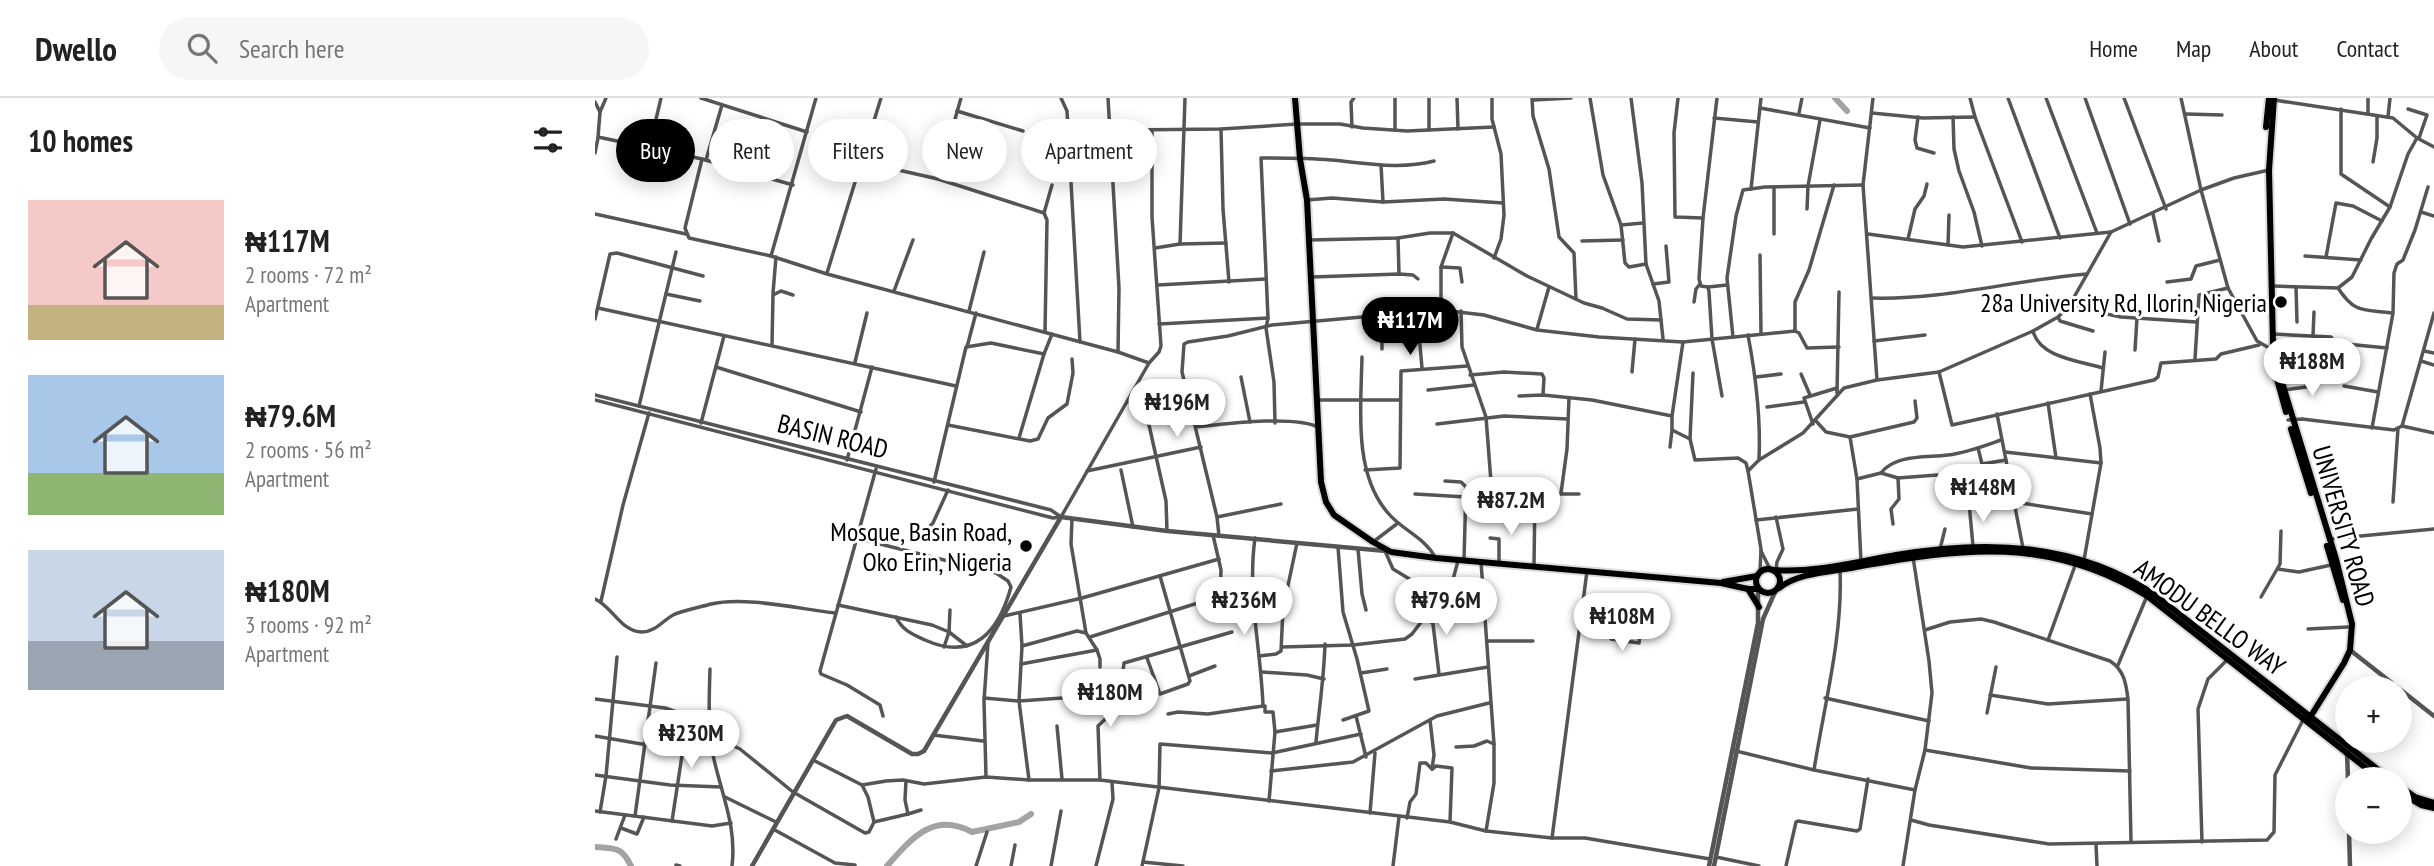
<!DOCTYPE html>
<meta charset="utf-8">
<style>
body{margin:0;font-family:"PT Sans Narrow",sans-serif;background:#f6f6f6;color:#222;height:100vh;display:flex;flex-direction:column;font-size:26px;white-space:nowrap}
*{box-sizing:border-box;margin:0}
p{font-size:23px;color:#767676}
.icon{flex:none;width:38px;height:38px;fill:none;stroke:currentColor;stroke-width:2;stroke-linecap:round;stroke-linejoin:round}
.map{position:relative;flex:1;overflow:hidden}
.details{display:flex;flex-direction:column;background:#fff;width:595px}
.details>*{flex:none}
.hud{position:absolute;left:21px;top:21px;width:665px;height:63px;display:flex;gap:14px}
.controls{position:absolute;left:1740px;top:578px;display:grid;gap:14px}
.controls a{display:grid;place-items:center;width:77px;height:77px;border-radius:50%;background:#fff;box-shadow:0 4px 18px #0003;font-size:35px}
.price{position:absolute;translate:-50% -60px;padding:0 16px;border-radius:24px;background:#fff;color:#222;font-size:23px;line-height:46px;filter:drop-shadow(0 2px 4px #0008)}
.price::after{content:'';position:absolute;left:50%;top:42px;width:21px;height:16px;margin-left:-10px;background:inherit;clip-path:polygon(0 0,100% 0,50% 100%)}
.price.on{background:#000;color:#fff}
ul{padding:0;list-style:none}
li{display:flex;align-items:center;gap:21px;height:175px;padding:0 28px}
li span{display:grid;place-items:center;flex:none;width:196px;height:140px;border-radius:0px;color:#555}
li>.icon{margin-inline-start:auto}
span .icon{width:84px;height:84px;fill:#fffc;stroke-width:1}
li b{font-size:30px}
h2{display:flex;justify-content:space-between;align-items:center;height:84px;padding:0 28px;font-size:30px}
.tag{padding:0 24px;border-radius:32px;background:#fff;box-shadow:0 4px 18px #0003;font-size:24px;line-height:63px}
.tag.on{background:#000;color:#fff}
header{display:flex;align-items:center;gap:42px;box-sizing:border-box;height:98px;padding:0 35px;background:#fff;border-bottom:2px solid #e0e0e0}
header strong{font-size:33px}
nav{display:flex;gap:38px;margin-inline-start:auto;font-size:24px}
.search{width:490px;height:63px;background:#f6f6f6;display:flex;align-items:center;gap:18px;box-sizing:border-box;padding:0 24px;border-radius:38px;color:#767676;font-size:26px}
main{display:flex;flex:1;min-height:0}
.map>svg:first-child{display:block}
</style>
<header>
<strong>Dwello</strong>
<div class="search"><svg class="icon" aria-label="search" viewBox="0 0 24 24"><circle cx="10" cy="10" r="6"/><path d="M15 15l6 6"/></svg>Search here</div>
<nav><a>Home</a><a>Map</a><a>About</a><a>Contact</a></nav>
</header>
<main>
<section class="details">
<h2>10 homes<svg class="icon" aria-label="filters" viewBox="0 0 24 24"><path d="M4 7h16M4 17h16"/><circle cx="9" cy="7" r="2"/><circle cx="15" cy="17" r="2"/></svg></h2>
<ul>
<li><span style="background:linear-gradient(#f6c9c9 75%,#c2b280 0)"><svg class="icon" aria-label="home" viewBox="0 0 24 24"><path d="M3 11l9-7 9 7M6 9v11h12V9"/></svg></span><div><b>₦117M</b><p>2 rooms · 72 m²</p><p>Apartment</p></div></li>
<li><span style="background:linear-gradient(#a9c7e8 70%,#8fb573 0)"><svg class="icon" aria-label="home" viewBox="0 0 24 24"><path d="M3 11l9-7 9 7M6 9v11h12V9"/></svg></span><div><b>₦79.6M</b><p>2 rooms · 56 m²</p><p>Apartment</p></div></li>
<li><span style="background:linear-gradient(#c9d6e8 65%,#9aa5b1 0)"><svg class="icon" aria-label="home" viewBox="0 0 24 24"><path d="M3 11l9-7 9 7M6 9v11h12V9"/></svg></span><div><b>₦180M</b><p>3 rooms · 92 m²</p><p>Apartment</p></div></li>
</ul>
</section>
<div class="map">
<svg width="1839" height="768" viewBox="0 0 1839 768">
<rect width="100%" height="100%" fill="#fff"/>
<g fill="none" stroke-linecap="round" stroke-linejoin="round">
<g stroke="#a3a3a3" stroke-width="6">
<path d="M1240,0L1252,13"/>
<path d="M0,749C20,750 27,749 36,768"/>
<path d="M292,768C316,741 338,713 377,734L424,724L436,716"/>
</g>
<g stroke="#dbdbdb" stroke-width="10">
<g id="primary">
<path d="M700,0L705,61L712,102L726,384L731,404L739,417L778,444L796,454L841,460L1126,485L1153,491H1163"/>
<path d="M1679,0L1674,72L1678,246L1682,268L1741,461L1757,526L1755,552L1749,565L1714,621"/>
<path d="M1671,29L1674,0"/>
<path d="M1682,281L1691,314"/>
<path d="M1696,331L1716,395"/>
<path d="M1732,448L1748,502"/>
<circle cx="1173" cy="483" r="12"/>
<path d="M1178,472C1220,475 1260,464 1301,457C1391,442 1482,444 1560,497L1795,681"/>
<path d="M1128,484L1162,478"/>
<path d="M1184,490C1205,474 1236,474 1261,469C1369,450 1454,438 1552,498L1785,681"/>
<path d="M1153,491L1164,509"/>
<path d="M1804,688L1820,699L1839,705"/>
<path d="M1804,694L1826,707L1839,710"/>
</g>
</g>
<g stroke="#555" stroke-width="3.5">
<path d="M106,0L212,34"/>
<path d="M466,0L472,13L485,244"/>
<path d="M513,0L524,190L523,254"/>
<path d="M800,0V32"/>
<path d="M834,0V32"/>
<path d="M862,0L863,31"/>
<path d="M897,0V21L906,56L909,117L906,141L899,160"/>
<path d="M937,0L938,18L954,71L964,139L979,155L981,201"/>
<path d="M995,0L1008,77L1026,127L1030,165L1034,169L1051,166"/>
<path d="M1036,0L1047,85L1051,166L1064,203L1068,241"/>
<path d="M1083,0L1079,35L1080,119L1108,120"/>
<path d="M1122,0L1108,120L1104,181L1106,188L1113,189L1114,194L1117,241L1127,298"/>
<path d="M1278,0L1268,87L1282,282"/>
<path d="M1375,0L1380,19L1427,144"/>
<path d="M1413,0L1465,140"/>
<path d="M1451,0L1502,135"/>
<path d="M1490,0L1535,126"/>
<path d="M1529,0L1571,111"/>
<path d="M1586,0L1606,92L1633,190L1662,243L1676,251"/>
<path d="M1773,0V15"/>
<path d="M938,2L976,0"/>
<path d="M1679,2L1798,20L1822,40L1839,49"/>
<path d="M0,4L5,14L3,39L107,61L90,130L94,140L176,158L232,176L523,254L554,265L466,419"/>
<path d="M1165,10L1275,30"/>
<path d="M1746,11V76L1795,109"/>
<path d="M1813,11L1832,17L1824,40"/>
<path d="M362,13L428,33"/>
<path d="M5,14L11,0"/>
<path d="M1204,15L1207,0"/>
<path d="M1277,15L1328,20L1380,19"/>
<path d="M1591,16L1627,17"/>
<path d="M1323,19L1320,42L1322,50L1339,55"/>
<path d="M1358,19L1359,51L1364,73L1379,114L1387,148"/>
<path d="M1793,19L1795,0"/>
<path d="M1119,20L1163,24"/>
<path d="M757,29L756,4L759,0"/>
<path d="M626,31L628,111L634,184"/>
<path d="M474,37L531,32L626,31L702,26H745L768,30L812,33L899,29"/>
<path d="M54,51L66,0"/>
<path d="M0,55L3,40"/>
<path d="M107,61L198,87"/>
<path d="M111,62L127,7"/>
<path d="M268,64L343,81L449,115L452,122L450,234"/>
<path d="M1778,64L1782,40V18"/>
<path d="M786,67L788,104"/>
<path d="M343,81L366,0"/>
<path d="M1156,91L1166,0"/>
<path d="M712,102L737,100L788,104L849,101L908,105"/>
<path d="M1212,111L1213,88L1225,22"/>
<path d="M1826,114L1839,118"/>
<path d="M449,115L457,87"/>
<path d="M0,116L91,136"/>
<path d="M1558,116L1564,143"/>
<path d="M1026,127L1048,125"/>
<path d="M1179,136V89"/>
<path d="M1273,136L1368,149L1516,134"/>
<path d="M803,140L804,176"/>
<path d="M1313,141L1320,111L1329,98L1332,86"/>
<path d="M714,142L803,140L835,135H858L932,178L989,205L1007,210L1032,221L1066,222"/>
<path d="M987,143L1028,142"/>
<path d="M585,146L590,0"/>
<path d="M1353,147L1354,117"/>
<path d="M560,150L585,146L631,145"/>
<path d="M1165,157L1166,236"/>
<path d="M176,158L221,0"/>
<path d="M1710,158L1766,162"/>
<path d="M1731,159L1741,105L1758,108L1787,123"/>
<path d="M846,169L865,170L867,184"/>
<path d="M232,175L286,0"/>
<path d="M717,179L804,176L818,177L823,181"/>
<path d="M1572,184L1596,181L1601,168L1625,162"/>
<path d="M1058,186L1074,184L1071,148"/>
<path d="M563,187L671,181"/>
<path d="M1678,188L1743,190L1757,179L1776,141L1795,109L1813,56L1822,40"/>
<path d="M1113,189L1132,187"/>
<path d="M1701,189L1702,224"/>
<path d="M1743,190C1760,216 1768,211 1797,215"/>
<path d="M299,193L318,142"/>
<path d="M178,195L181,159"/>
<path d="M71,196L105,203"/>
<path d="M1277,200C1350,202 1419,182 1492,176"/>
<path d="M1099,204L1101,191L1105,186"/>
<path d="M1474,208L1526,219L1601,224"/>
<path d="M3,210L361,288"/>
<path d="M846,212V169L858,135"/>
<path d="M374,213L389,154"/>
<path d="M866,213L867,249L891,319L896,384C913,398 962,396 984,396"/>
<path d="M822,214L827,270"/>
<path d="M1463,219L1465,223L1498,233"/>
<path d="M0,221L15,156L22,155L108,178"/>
<path d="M564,226L673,220"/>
<path d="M942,231L954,189"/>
<path d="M1200,233V204L1214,172L1239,87"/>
<path d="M1438,233C1445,260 1485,263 1508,270"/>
<path d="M1678,236L1736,239L1741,245L1792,250"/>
<path d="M1153,237C1161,279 1166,320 1164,362"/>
<path d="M1718,238L1719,214"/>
<path d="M1138,239L1132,180L1141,118L1148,92L1170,89L1268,87"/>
<path d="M1279,243L1330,237"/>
<path d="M177,247L178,197L186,193L198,197"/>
<path d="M372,249L381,215"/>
<path d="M787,251V217"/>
<path d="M1540,252L1542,220"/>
<path d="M1829,253L1839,255"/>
<path d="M767,259C766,309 758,375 793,415C807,432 829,439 840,459"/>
<path d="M1600,261L1604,197L1633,190"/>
<path d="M1826,263L1839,267"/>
<path d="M260,264L272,215"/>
<path d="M554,265L564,254L566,248L557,119V32"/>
<path d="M121,269L266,314"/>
<path d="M1037,274L1040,241"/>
<path d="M1344,274L1357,327L1559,282L1563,279L1566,265L1621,261L1626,256L1664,247"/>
<path d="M1206,276L1215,297"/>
<path d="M875,277L909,274L947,276L949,280L948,297"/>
<path d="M646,279L655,324"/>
<path d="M1161,279L1186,276"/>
<path d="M1749,288L1783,294"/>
<path d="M833,292L879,287"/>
<path d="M1689,292L1711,289L1712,277"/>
<path d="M1506,293L1510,254"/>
<path d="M1242,295L1244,194"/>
<path d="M0,297L456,412L466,419"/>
<path d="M924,298L948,297L997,302L1077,318V332L1095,341L1100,362L1143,360L1151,365L1153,373"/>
<path d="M548,300L571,403L572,433"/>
<path d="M0,302L458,420L466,419"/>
<path d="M723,302H805"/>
<path d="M532,304L591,290"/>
<path d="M1453,305L1461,360"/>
<path d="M44,308L81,154"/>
<path d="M1172,309L1209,304"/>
<path d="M1402,316L1428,450"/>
<path d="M1077,318L1088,244"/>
<path d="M1693,322L1707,321L1799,332L1807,328L1839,335"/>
<path d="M1221,323L1231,334L1255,339L1319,324L1322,320L1320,303"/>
<path d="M106,325L129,238"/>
<path d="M680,325L679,284L671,230L673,220L666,60C690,60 713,60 736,62C771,65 804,72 839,63"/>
<path d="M842,326L909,318L973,321"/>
<path d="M1218,326L1209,300L1242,290"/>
<path d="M353,327L435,343L443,341L453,320L472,306L478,275L477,261"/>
<path d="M1807,328L1839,215"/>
<path d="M601,329C630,326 698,317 723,329"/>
<path d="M1777,330L1798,215L1799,175L1802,166L1808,162L1820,132L1833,89"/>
<path d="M1255,339L1262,381L1266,464"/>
<path d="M424,340L449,256L457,236"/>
<path d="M1095,341L1098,275"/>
<path d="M1075,349L1077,332"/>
<path d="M1383,350L1387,366L1411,362"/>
<path d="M1410,354L1506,365"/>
<path d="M252,362L277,269"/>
<path d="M281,371L225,573L226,576L252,587L285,607L288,618"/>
<path d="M526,372L538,429"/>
<path d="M770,372L805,370L806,273L872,268"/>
<path d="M492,373L606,349"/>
<path d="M1286,375C1300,356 1332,360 1353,357C1371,355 1389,348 1406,342"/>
<path d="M1262,381L1286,375L1303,380L1342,377L1348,380L1351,399"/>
<path d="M850,383L866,384L871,389L869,462"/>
<path d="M339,384L371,249L396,245L449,256"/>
<path d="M966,395L972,351L974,300"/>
<path d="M820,396L871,399"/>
<path d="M1420,404L1497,416"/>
<path d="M1798,404L1803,330"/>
<path d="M1374,405L1378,448"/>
<path d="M622,419L686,406"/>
<path d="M1181,419L1188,451L1182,464L1181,472"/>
<path d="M477,421L476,446L491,535L502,552L505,561V569"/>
<path d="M1161,422L1263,411"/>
<path d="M1298,426L1296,411L1304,401L1303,380"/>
<path d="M328,435L338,425L353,392"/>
<path d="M624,438L622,419L587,274L589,246L593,244L633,238L677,227L846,212L889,217L942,232L1004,239L1088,244L1200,233L1204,235L1212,250L1244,249"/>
<path d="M261,440L401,475L413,483L416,489C404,533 379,564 330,542C317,536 307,532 301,519"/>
<path d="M660,440C652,497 666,551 668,608H670V614H678L680,634L674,703"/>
<path d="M895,440L904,441V465"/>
<path d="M1734,441L1839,431"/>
<path d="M778,444L803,425"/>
<path d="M743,449L748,514L762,561L774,613L748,622"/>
<path d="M763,451L767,496L771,512"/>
<path d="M1345,451L1350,431"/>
<path d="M790,453L798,471L846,500L854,496L863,463"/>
<path d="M1166,453L1175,471"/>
<path d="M1489,462L1506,365L1505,350L1495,296"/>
<path d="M886,464L899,646V685L891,733"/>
<path d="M939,469L940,394"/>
<path d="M1683,471L1704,474L1736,467"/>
<path d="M1165,474L1166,451L1153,373L1164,362L1208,335L1249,290L1282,282L1344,274L1438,233L1463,219L1474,208L1516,134L1606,92L1639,80L1674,72"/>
<path d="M1666,499L1685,466L1686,433"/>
<path d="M0,501C17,508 26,534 47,534C61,534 69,521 80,516C91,512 105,509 116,506C150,498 204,511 240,515"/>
<path d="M6,503L28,407L54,315"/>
<path d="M1019,506L1016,541L1044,545L1048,514"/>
<path d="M243,507L337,527L354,534L372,548"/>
<path d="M659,513L688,511"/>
<path d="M425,516L427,548L424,603L434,682"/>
<path d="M409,518L487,500L624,461"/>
<path d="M831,519L838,526L844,576"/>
<path d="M985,524L1017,528"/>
<path d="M1713,531L1753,529"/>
<path d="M1330,532L1355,524L1386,521L1399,524L1515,563C1529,572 1531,585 1533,601L1536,743"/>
<path d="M495,539L625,498L626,472L618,437"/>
<path d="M1453,542L1481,465"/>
<path d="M892,543H938"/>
<path d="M427,548L482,533L491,535"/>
<path d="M349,549L354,534L355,512"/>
<path d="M687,549L758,547L810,541L817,536L830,519L839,497"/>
<path d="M664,558L681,556L686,553L688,511L702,445"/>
<path d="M552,560L565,596L593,586L595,583L565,478"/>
<path d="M426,566L502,552"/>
<path d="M1523,567L1552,498"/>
<path d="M115,571C114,600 113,628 118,657C126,695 142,728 137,768"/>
<path d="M667,574L712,577L729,581"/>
<path d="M766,575L792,571"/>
<path d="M594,578L620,568"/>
<path d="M820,581L893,569"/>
<path d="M526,589L529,565L637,534"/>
<path d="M1395,597L1453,606L1532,601"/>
<path d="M389,600L424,603L525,596L526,589L559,579"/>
<path d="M1230,600L1334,623"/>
<path d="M0,601L70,610L93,618L113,621"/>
<path d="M1392,615L1401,569"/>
<path d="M573,616L583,614L613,616L668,608"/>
<path d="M761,618L771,659"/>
<path d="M835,622L839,657L837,671"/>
<path d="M462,628L467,681"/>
<path d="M680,634L722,627"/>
<path d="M116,637L145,651L198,694L270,735L274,734L279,724L313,716"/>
<path d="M338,637L388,643"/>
<path d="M0,638L87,653L118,655"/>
<path d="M721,644C724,611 729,580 730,546"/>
<path d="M861,649L879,648L892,643L899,646"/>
<path d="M1330,652L1436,670L1535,673"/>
<path d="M1141,653L1219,672L1320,692"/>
<path d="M218,662L267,687L273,699L279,724"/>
<path d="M837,671L841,668L857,670L855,724"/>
<path d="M1219,672C1229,608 1248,537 1245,473"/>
<path d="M676,673L758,664L842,618L894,605"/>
<path d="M0,677L75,687L126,689"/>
<path d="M391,679L389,603L393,545"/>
<path d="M505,682L503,628L526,606L525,596"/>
<path d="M311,683L310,702L313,716L326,712"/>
<path d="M267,687L291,683L308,682L329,686L391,679L434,682H505L855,724L891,733L957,740H990L1115,761"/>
<path d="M130,699L181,724"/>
<path d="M0,713L117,728L136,725"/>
<path d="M5,714L11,678L22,559"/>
<path d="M775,715L780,655"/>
<path d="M40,718L61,565"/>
<path d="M812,720L815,704L821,696L825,665H831L837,671"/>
<path d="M1316,722L1334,727L1454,746L1672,742L1679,734L1680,677L1709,620"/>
<path d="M77,723L93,618"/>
<path d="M26,730L42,736L49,719"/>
<path d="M178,731L240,765L260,767"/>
<path d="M957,740L992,473"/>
<path d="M21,741L30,717"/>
<path d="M1607,744L1603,611L1613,581L1633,561"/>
<path d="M1501,746L1502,768"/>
<path d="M1121,759L1164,768"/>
<path d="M548,764L588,768"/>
<path d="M81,767L85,768"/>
<path d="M381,768L392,734"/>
<path d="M416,768L420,747"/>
<path d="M456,768L466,713"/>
<path d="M501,768L518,701L517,684"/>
<path d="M547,768L564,690L565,646L677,655L766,636"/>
<path d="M798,768L804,719"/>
<path d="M1191,768L1201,724L1203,723L1262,733L1265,731L1273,681"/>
<path d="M1308,768L1320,692L1330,652L1337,595L1334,563L1318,459"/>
</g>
<g stroke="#555" stroke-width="4.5">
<path d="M1755,552L1839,618"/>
<path d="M1752,654L1753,681"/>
<path d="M1754,733L1755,768"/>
<path d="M157,768L241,622L252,618L317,656H323L329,653L466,419L572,433L791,453"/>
<path d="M1114,768L1163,525V491"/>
<path d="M1119,768L1168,521L1180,494"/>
</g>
<use href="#primary" stroke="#000" stroke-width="6"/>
</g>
<g fill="#000" stroke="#fff" stroke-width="2.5">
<circle cx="1686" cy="204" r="7"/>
<circle cx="431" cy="448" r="7"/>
</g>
<g text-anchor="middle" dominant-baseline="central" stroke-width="6" stroke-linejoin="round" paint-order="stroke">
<g font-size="26" fill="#000" stroke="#fff" text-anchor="end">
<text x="1672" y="204">28a University Rd, Ilorin, Nigeria</text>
<text x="417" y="433">Mosque, Basin Road,<tspan x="417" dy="30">Oko Erin, Nigeria</tspan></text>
</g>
<g font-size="26" fill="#000" stroke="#fff">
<text transform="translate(238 338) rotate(14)">BASIN ROAD</text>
<text transform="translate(1749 428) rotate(74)">UNIVERSITY ROAD</text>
<text transform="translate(1615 519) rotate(36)">AMODU BELLO WAY</text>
</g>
</g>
</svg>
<div class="controls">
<a>+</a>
<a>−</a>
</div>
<b class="price on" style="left:815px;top:259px">₦117M</b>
<b class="price" style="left:1717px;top:300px">₦188M</b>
<b class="price" style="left:582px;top:341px">₦196M</b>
<b class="price" style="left:1388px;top:426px">₦148M</b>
<b class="price" style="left:916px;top:439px">₦87.2M</b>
<b class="price" style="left:649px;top:539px">₦236M</b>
<b class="price" style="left:851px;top:539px">₦79.6M</b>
<b class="price" style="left:1027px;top:555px">₦108M</b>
<b class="price" style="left:515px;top:631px">₦180M</b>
<b class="price" style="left:96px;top:672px">₦230M</b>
<div class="hud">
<a class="tag on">Buy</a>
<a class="tag">Rent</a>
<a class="tag">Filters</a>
<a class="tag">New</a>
<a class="tag">Apartment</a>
</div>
</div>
</main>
